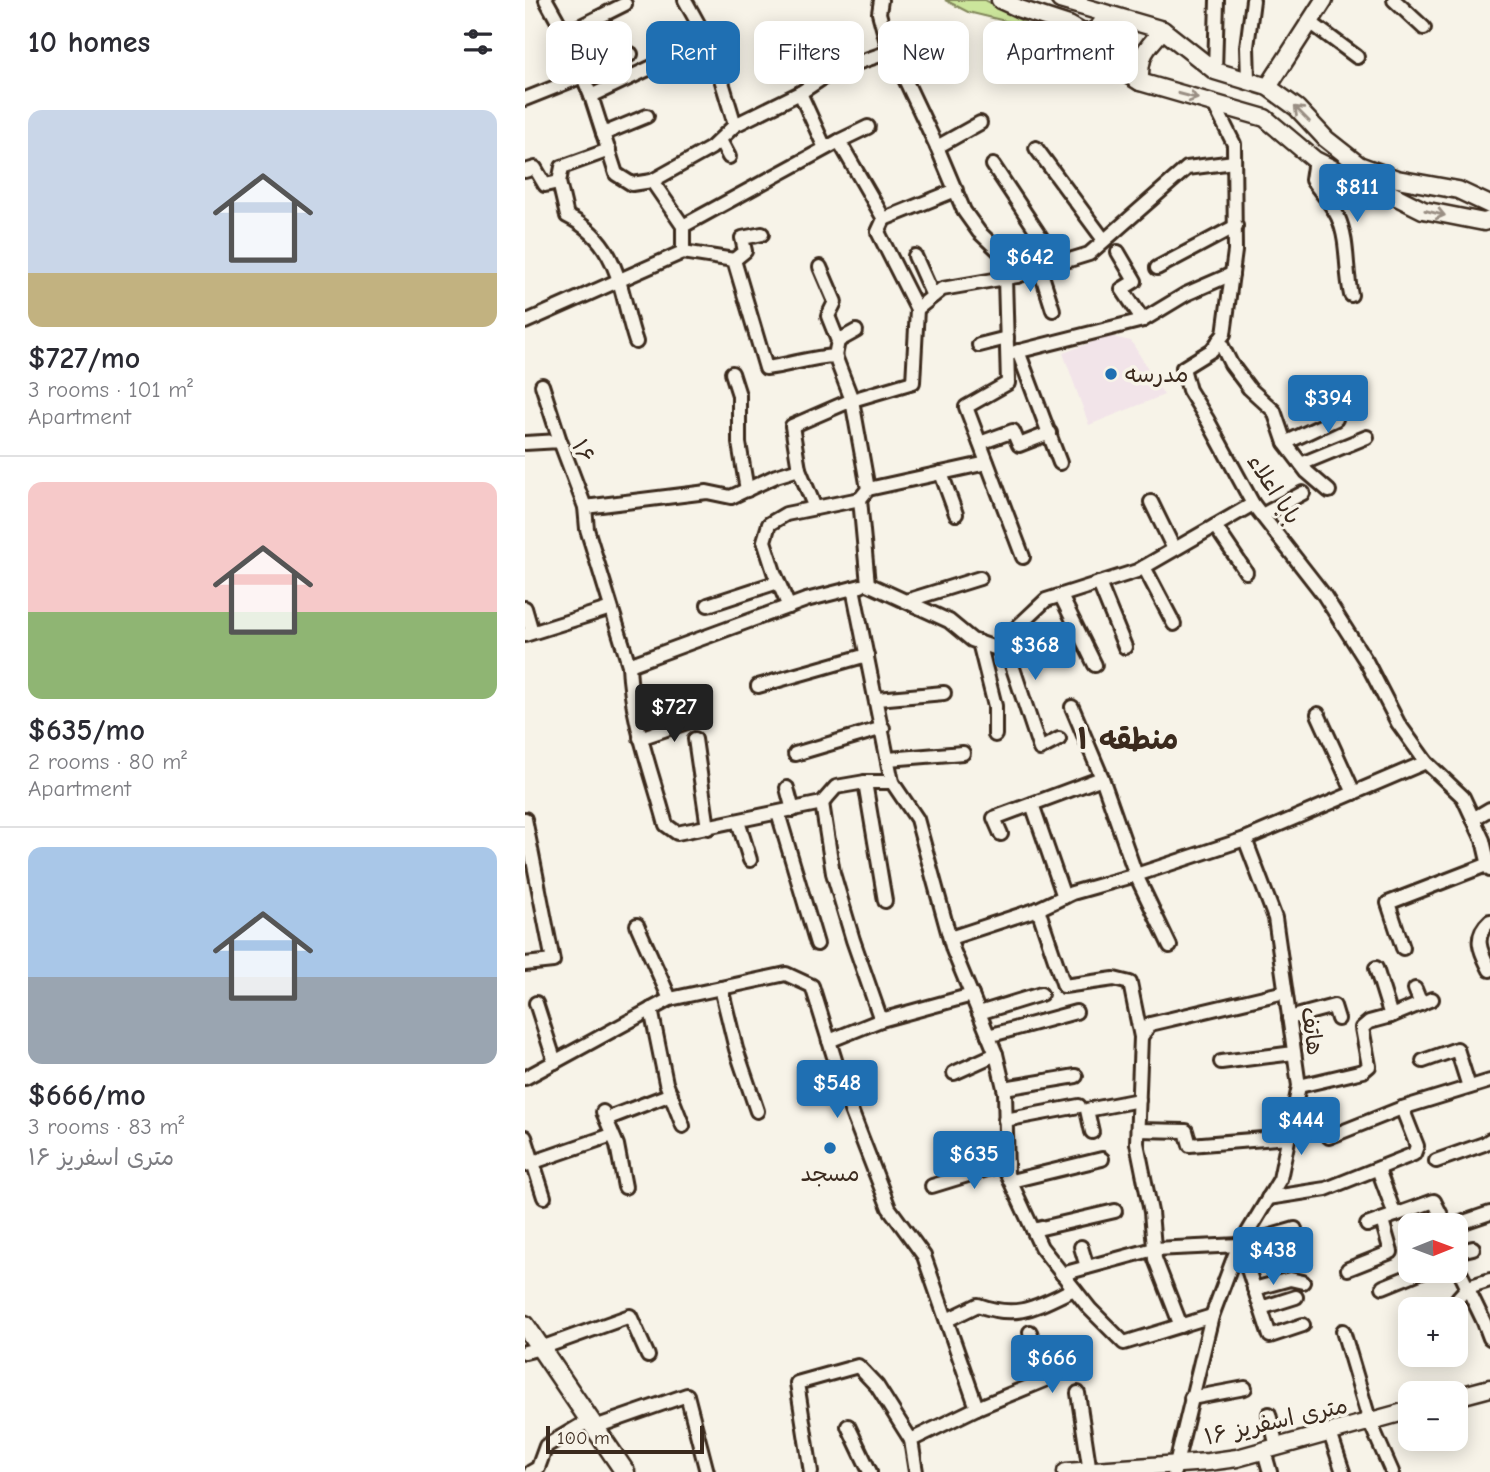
<!DOCTYPE html>
<meta charset="utf-8">
<style>
body{margin:0;font-family:"Comic Neue","Playpen Sans Arabic",sans-serif;background:#f2f2f3;color:#2b2b33;height:100vh;display:flex;flex-direction:column;font-size:26px;white-space:nowrap}
*{box-sizing:border-box;margin:0}
p{font-size:23px;color:#7c7c81}
.icon{flex:none;width:38px;height:38px;fill:none;stroke:currentColor;stroke-width:2;stroke-linecap:round;stroke-linejoin:round}
.map{position:relative;flex:1;overflow:hidden}
.panel{display:flex;flex-direction:column;background:#fff;width:525px}
.panel>*{flex:none}
.top-card{position:absolute;left:21px;top:21px;width:665px;height:63px;display:flex;gap:14px}
.needle{width:46px;rotate:89deg}
.tools{position:absolute;left:873px;top:1213px;display:grid;gap:14px}
.tools a{display:grid;place-items:center;width:70px;height:70px;border-radius:14px;background:#fff;box-shadow:0 4px 18px #0003;font-size:35px}
.scale{position:absolute;left:21px;bottom:18px;width:158px;box-sizing:border-box;padding-left:7px;border:4px solid #3b2a1e;border-top:0;font-size:19px;line-height:24px;white-space:nowrap;color:#3b2a1e;-webkit-text-stroke:5px #f7f3e8;paint-order:stroke}
.price{position:absolute;translate:-50% -60px;padding:0 16px;border-radius:7px;background:#1f6fb2;color:#fff;font-size:23px;line-height:46px;filter:drop-shadow(0 2px 4px #0008)}
.price::after{content:'';position:absolute;left:50%;top:42px;width:21px;height:16px;margin-left:-10px;background:inherit;clip-path:polygon(0 0,100% 0,50% 100%)}
.price.current{background:#222;color:#fff}
ul{padding:0;list-style:none}
li{display:grid;align-content:center;gap:14px;height:371px;padding:0 28px}
li+li{border-top:2px solid #e1e1e2}
li span{display:grid;place-items:center;height:217px;border-radius:14px;color:#555}
li>.icon{margin-inline-start:auto}
span .icon{width:126px;height:126px;fill:#fffc;stroke-width:1}
li b{font-size:30px}
h2{display:flex;justify-content:space-between;align-items:center;height:84px;padding:0 28px;font-size:30px}
.tag{padding:0 24px;border-radius:14px;background:#fff;box-shadow:0 4px 18px #0003;font-size:24px;line-height:63px}
.tag.current{background:#1f6fb2;color:#fff}
main{display:flex;flex:1;min-height:0}
.map>svg:first-child{display:block}
</style>
<main>
<section class="panel">
<h2>10 homes<svg class="icon" aria-label="filters" viewBox="0 0 24 24"><path d="M4 7h16M4 17h16"/><circle cx="9" cy="7" r="2"/><circle cx="15" cy="17" r="2"/></svg></h2>
<ul>
<li><span style="background:linear-gradient(#c9d6e8 75%,#c2b280 0)"><svg class="icon" aria-label="home" viewBox="0 0 24 24"><path d="M3 11l9-7 9 7M6 9v11h12V9"/></svg></span><div><b>$727/mo</b><p>3 rooms · 101 m²</p><p>Apartment</p></div></li>
<li><span style="background:linear-gradient(#f6c9c9 60%,#8fb573 0)"><svg class="icon" aria-label="home" viewBox="0 0 24 24"><path d="M3 11l9-7 9 7M6 9v11h12V9"/></svg></span><div><b>$635/mo</b><p>2 rooms · 80 m²</p><p>Apartment</p></div></li>
<li><span style="background:linear-gradient(#a9c7e8 60%,#9aa5b1 0)"><svg class="icon" aria-label="home" viewBox="0 0 24 24"><path d="M3 11l9-7 9 7M6 9v11h12V9"/></svg></span><div><b>$666/mo</b><p>3 rooms · 83 m²</p><p>۱۶ متری اسفریز</p></div></li>
</ul>
</section>
<div class="map">
<svg width="965" height="1472" viewBox="0 0 965 1472">
<rect width="100%" height="100%" fill="#f7f3e8"/>
<filter id="ink" filterUnits="userSpaceOnUse"><feTurbulence type="fractalNoise" baseFrequency=".0143" numOctaves="2"/><feDisplacementMap in="SourceGraphic" scale="14" xChannelSelector="R" yChannelSelector="G"/><feConvolveMatrix kernelMatrix="1 2 1 2 8 2 1 2 1" color-interpolation-filters="sRGB"/></filter>
<g filter="url(#ink)">
<path fill="#f2e4e9" d="M584,336L606,341L639,395L564,425L538,353Z"/>
<path fill="#cbe59b" stroke="#83885c" stroke-width="2" d="M420,0H460L509,28L443,12Z"/>
<g fill="none" stroke-linecap="round" stroke-linejoin="round">
<g stroke="#3b2a1e" stroke-width="18">
<g id="minor">
<path d="M21,0L40,34L66,96L182,41"/>
<path d="M160,0L187,49L210,125L275,93L300,148"/>
<path d="M356,0L354,13L361,39L412,147L439,211L454,232L475,252L492,276"/>
<path d="M869,0L899,28"/>
<path d="M785,22L832,57"/>
<path d="M40,34L100,4"/>
<path d="M690,71L692,0"/>
<path d="M723,79L722,47L728,0"/>
<path d="M275,93L308,71L367,51"/>
<path d="M66,96L91,174L107,184L127,181"/>
<path d="M0,99L58,76L106,54"/>
<path d="M689,104L709,144L710,251L699,334L687,350L658,368L664,390L683,421L728,504L799,595L841,661L873,723L901,762L938,797L958,840L965,870"/>
<path d="M78,134L122,116"/>
<path d="M195,140L204,157"/>
<path d="M314,141L343,127"/>
<path d="M412,147L455,123"/>
<path d="M511,148L579,240"/>
<path d="M84,150L37,167L34,182L42,216C96,243 94,292 111,342"/>
<path d="M790,160L787,180C795,191 807,204 813,217C824,242 820,269 826,295"/>
<path d="M468,165L533,263"/>
<path d="M0,171L10,168L20,185L34,182"/>
<path d="M359,219L431,190"/>
<path d="M158,226L127,181L186,148L210,125"/>
<path d="M593,252L610,281L597,289L618,320"/>
<path d="M390,256L408,296"/>
<path d="M209,260L220,251L217,238L237,234"/>
<path d="M295,267L310,302L303,316L313,341L310,356"/>
<path d="M632,268L711,226"/>
<path d="M515,269L528,310"/>
<path d="M480,278L483,383L441,407L498,557"/>
<path d="M392,309L417,289L492,276L564,254L662,168L709,162"/>
<path d="M0,322L158,252V226L314,141L359,219L353,232L392,309L388,382L327,400L343,489L335,499L343,584L424,621L447,640L470,648L521,600L612,571L728,504"/>
<path d="M694,340L706,364L724,388L749,411L760,443L782,472L804,491"/>
<path d="M313,341L331,331"/>
<path d="M454,345L482,338"/>
<path d="M493,351L535,463"/>
<path d="M483,354L618,320L661,294L707,274"/>
<path d="M207,373L214,395V443L222,490"/>
<path d="M17,385L35,441"/>
<path d="M0,443L35,441L60,507L62,529L104,665L281,600L336,586"/>
<path d="M455,443L488,431L494,445L525,433"/>
<path d="M760,443L811,419"/>
<path d="M776,464L842,437"/>
<path d="M274,469L290,508"/>
<path d="M416,473L431,514"/>
<path d="M343,489L462,463"/>
<path d="M626,502L649,549"/>
<path d="M60,507L182,492L206,497L251,476L274,469L267,426L327,400L310,356C286,357 265,365 241,368L209,260L158,252"/>
<path d="M737,515L778,493"/>
<path d="M690,526L721,572"/>
<path d="M619,567L649,624"/>
<path d="M574,583L600,647"/>
<path d="M328,588L367,782L392,819L428,950L471,1054L480,1092L482,1174L516,1247L565,1309L599,1343L687,1316"/>
<path d="M536,596L570,665"/>
<path d="M381,601L455,578"/>
<path d="M183,605L253,582"/>
<path d="M264,607L249,572L239,541L244,524L261,514L335,499"/>
<path d="M0,608L7,632"/>
<path d="M0,635L86,608"/>
<path d="M479,641L515,749L534,739"/>
<path d="M454,642L470,706V735"/>
<path d="M104,665C106,720 127,772 141,825L152,833L297,803L311,787L340,782H367"/>
<path d="M233,686L342,655"/>
<path d="M352,699L419,693"/>
<path d="M547,707L577,778L611,875L645,946"/>
<path d="M793,714L829,793"/>
<path d="M115,738L171,719"/>
<path d="M170,739L183,828"/>
<path d="M270,754L358,728"/>
<path d="M363,759L438,753"/>
<path d="M340,782L360,901"/>
<path d="M262,788L268,810"/>
<path d="M297,803L308,873L328,940L356,1020"/>
<path d="M507,804L539,897"/>
<path d="M253,813L292,944"/>
<path d="M0,819L28,961L0,964"/>
<path d="M948,819L965,809"/>
<path d="M213,821L225,860"/>
<path d="M476,834L469,818L577,778"/>
<path d="M513,909L539,986L589,979L605,983L616,1037"/>
<path d="M965,921C947,937 956,952 965,970"/>
<path d="M112,925L145,999"/>
<path d="M425,938L513,909L547,893L611,875L720,839L901,762"/>
<path d="M878,948L863,903L964,864"/>
<path d="M851,968L866,1016"/>
<path d="M196,988L211,1049L232,1111"/>
<path d="M890,989L896,1004"/>
<path d="M11,1003L30,1062"/>
<path d="M126,1009L141,1083L158,1126"/>
<path d="M454,1013L516,994"/>
<path d="M764,1018L809,1006L813,1019"/>
<path d="M463,1036L551,1012"/>
<path d="M304,1041L356,1020L447,995"/>
<path d="M898,1061L932,1049L944,1087"/>
<path d="M696,1062L769,1053"/>
<path d="M429,1073L471,1054"/>
<path d="M0,1078L145,999L261,974L287,986L324,1105L364,1208L399,1256L452,1408L386,1440L391,1472"/>
<path d="M774,1086L838,1071L844,1066L837,1028L844,1022L866,1016L907,999"/>
<path d="M479,1088L551,1076"/>
<path d="M78,1112L92,1145L100,1187"/>
<path d="M81,1119L146,1094"/>
<path d="M480,1120L554,1106"/>
<path d="M613,1130L661,1131L665,1145L763,1137"/>
<path d="M567,1132L562,1110L614,1100"/>
<path d="M0,1137L19,1197"/>
<path d="M804,1137L877,1108L965,1081"/>
<path d="M911,1161L959,1144L965,1140"/>
<path d="M0,1165L87,1135"/>
<path d="M853,1169L870,1215"/>
<path d="M486,1181L577,1159"/>
<path d="M407,1186L482,1163"/>
<path d="M743,1198L801,1189L889,1154L892,1146L877,1108"/>
<path d="M842,1225L909,1201L921,1225"/>
<path d="M930,1225L965,1213"/>
<path d="M508,1230L590,1211"/>
<path d="M715,1245L745,1336L778,1325"/>
<path d="M556,1247L562,1267"/>
<path d="M931,1252L948,1248"/>
<path d="M931,1264L959,1322L965,1338"/>
<path d="M823,1269L866,1252L857,1220"/>
<path d="M537,1274L629,1249L715,1245L770,1229"/>
<path d="M858,1287L900,1270"/>
<path d="M729,1289L765,1279L778,1282"/>
<path d="M933,1298L943,1287L965,1280"/>
<path d="M736,1308L771,1297"/>
<path d="M422,1320L453,1305C494,1320 512,1306 549,1289"/>
<path d="M656,1326L630,1259L626,1212L612,1143L616,1037L625,1024L760,992"/>
<path d="M818,1331L845,1422L867,1472"/>
<path d="M16,1348L105,1316L123,1356"/>
<path d="M0,1352L8,1350"/>
<path d="M553,1393L565,1472"/>
<path d="M666,1398L720,1388"/>
<path d="M452,1408L520,1380L505,1332"/>
<path d="M744,1414L752,1447"/>
<path d="M323,1426L345,1472"/>
<path d="M70,1427L162,1395L182,1472"/>
<path d="M805,1433L818,1472"/>
<path d="M739,1451L745,1472"/>
<path d="M6,1472L13,1468L21,1446L58,1424"/>
<path d="M286,1472L272,1383L333,1366L352,1386L386,1440"/>
<path d="M649,1472L687,1316L711,1252L755,1179L774,1086L750,918L720,839"/>
</g>
</g>
<g stroke="#3b2a1e" stroke-width="21">
<g id="tertiary">
<path d="M475,0L495,9L544,25L558,33L566,45L597,71L615,82L740,118L790,160L824,177L856,189L898,210L959,222L965,220"/>
<path d="M535,0L638,30L690,71L743,87L772,108L801,139L834,165L872,179L933,190L965,205"/>
<path d="M558,33C569,32 573,29 579,20L576,12"/>
<path d="M615,82C614,55 620,49 638,30"/>
<path d="M743,87L799,0"/>
<path d="M931,1397L965,1388"/>
<path d="M541,1472L683,1462L712,1458L886,1410"/>
</g>
</g>
<g stroke="#3b2a1e" stroke-width="23">
<path id="secondary" d="M0,1325L100,1472"/>
</g>
<use href="#minor" stroke="#f7f3e8" stroke-width="12"/>
<use href="#tertiary" stroke="#f7f3e8" stroke-width="16"/>
<use href="#secondary" stroke="#f7f3e8" stroke-width="18"/>
</g>
<defs><path id="oneway-shaft" d="M-6 0H5M1.5-3L5.5 0L1.5 3" fill="none" stroke-width="1.6" stroke-linecap="round" stroke-linejoin="round" transform="scale(1.75)"/></defs>
<g stroke="#998e83">
<use href="#oneway-shaft" transform="translate(663 96) rotate(15)"/>
<use href="#oneway-shaft" transform="translate(777 114) rotate(-135)"/>
<use href="#oneway-shaft" transform="translate(910 213) rotate(14)"/>
</g>
</g>
<g fill="#1f6fb2" stroke="#f7f3e8" stroke-width="2.5">
<circle cx="586" cy="374" r="7"/>
<circle cx="305" cy="1148" r="7"/>
</g>
<g text-anchor="middle" dominant-baseline="central" stroke-width="7" stroke-linejoin="round" paint-order="stroke">
<g font-size="23" fill="#3b2a1e" stroke="#f7f3e8" text-anchor="start">
<text x="600" y="374">مدرسه</text>
<text x="305" y="1173" text-anchor="middle">مسجد</text>
</g>
<g font-size="23" fill="#3b2a1e" stroke="#f7f3e8">
<text transform="translate(58 451) rotate(63)">۱۶</text>
<text transform="translate(749 489) rotate(57)">بابا اعلاء</text>
<text transform="translate(787 1031) rotate(82)">هاتف</text>
<text transform="translate(751 1421) rotate(-13)">۱۶ متری اسفریز</text>
</g>
<g font-size="30" font-weight="bold" fill="#3b2a1e" stroke="#f7f3e8">
<text x="603" y="739">منطقه ۱</text>
</g>
</g>
</svg>
<div class="tools">
<a><svg class="needle" viewBox="-14 -14 28 28"><path d="M0-13l5 13h-10z" fill="#e53935"/><path d="M0 13l5-13h-10z" fill="#7c7c81"/></svg></a>
<a>+</a>
<a>−</a>
</div>
<div class="scale">100 m</div>
<b class="price" style="left:832px;top:224px">$811</b>
<b class="price" style="left:505px;top:294px">$642</b>
<b class="price" style="left:803px;top:435px">$394</b>
<b class="price" style="left:510px;top:682px">$368</b>
<b class="price current" style="left:149px;top:744px">$727</b>
<b class="price" style="left:312px;top:1120px">$548</b>
<b class="price" style="left:776px;top:1157px">$444</b>
<b class="price" style="left:449px;top:1191px">$635</b>
<b class="price" style="left:748px;top:1287px">$438</b>
<b class="price" style="left:527px;top:1395px">$666</b>
<div class="top-card">
<a class="tag">Buy</a>
<a class="tag current">Rent</a>
<a class="tag">Filters</a>
<a class="tag">New</a>
<a class="tag">Apartment</a>
</div>
</div>
</main>
